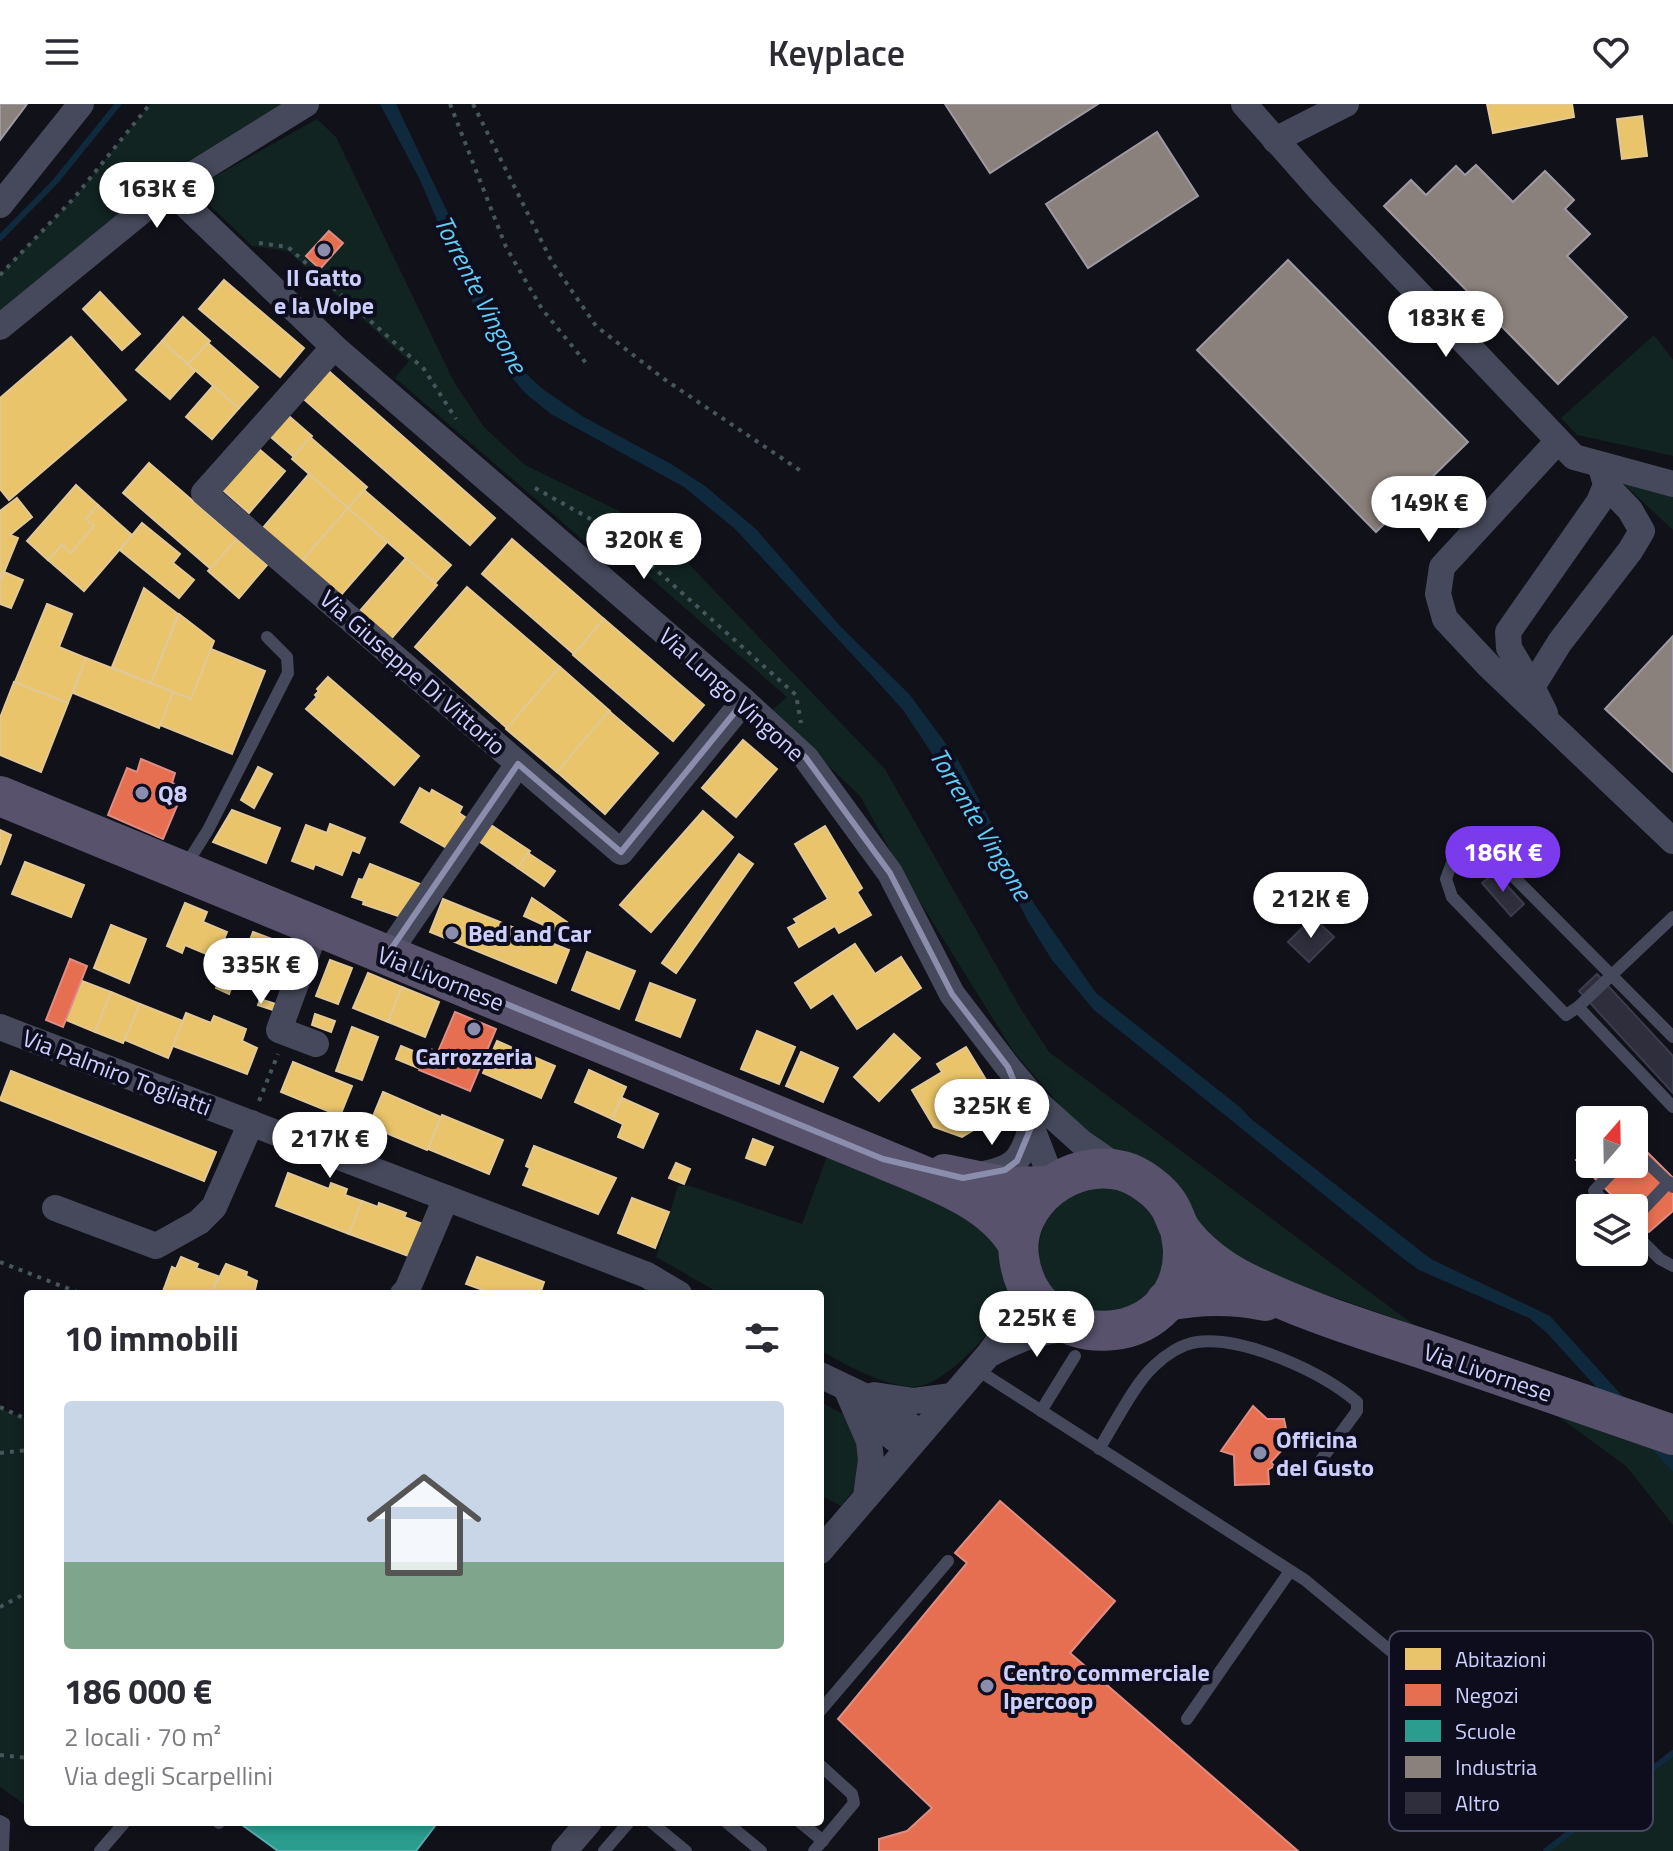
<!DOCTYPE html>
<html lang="it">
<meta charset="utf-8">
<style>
body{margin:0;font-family:"Titillium Web",sans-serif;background:#f2f2f3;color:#2b2b33;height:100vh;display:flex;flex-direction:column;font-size:30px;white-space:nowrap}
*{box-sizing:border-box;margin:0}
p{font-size:26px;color:#7c7c81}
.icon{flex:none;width:44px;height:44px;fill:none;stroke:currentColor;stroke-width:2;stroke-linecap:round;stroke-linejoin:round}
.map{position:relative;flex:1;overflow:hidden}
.sheet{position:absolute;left:24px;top:1186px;width:800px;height:536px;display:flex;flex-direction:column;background:#fff;border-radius:8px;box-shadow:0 4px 12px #0003}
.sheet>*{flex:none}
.needle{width:52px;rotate:20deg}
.fabs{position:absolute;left:1576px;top:1002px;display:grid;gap:16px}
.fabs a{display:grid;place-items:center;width:72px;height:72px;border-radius:8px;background:#fff;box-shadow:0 4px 12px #0003;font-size:40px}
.price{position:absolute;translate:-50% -68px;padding:0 18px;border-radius:28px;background:#fff;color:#222;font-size:26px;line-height:52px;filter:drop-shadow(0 2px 4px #0008)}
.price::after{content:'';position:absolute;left:50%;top:48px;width:24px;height:18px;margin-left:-12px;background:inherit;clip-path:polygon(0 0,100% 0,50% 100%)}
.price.current{background:#7c3aed;color:#fff}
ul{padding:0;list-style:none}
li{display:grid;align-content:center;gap:16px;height:424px;padding:0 40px}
li span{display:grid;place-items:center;height:248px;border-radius:8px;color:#555}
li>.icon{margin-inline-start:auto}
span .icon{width:144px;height:144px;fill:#fffc;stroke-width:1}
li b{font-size:34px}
h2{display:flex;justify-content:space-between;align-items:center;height:96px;padding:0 40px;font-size:34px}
header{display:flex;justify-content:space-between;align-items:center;height:104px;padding:0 40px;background:#fff;font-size:36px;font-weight:600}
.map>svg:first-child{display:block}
</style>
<header><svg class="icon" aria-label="menu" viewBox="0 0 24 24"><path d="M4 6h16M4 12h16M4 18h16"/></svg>Keyplace<svg class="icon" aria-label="heart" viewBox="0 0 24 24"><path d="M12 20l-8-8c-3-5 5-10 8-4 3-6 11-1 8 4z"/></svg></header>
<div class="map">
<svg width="1673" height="1747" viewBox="0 0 1673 1747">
<rect width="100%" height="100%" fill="#11111a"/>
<g fill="#112421">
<path d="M150,0H284L0,222V170L74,94Z"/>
<path d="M317,15L336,33L454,278L484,323L525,361L619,407L666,436L885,665L1021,905L1049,948L1414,1221L1287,1177L1231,1154L1125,1055L1070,1013L1013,947L909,780L860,692L771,607L787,593L599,429L590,442L395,274L409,257L288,147L252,142L193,85Z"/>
<path d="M1654,231L1673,256V352L1577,331L1561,314Z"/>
<path d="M1608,365L1673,383V426Z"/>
<path d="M829,1047L961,1102L1005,1139C1007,1154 1013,1173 1010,1188C1003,1219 955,1271 924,1281C897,1290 844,1260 820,1246V1190H721L656,1153L678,1082H690L802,1120Z"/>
<circle cx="1102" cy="1146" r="63"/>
<path d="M1504,1273L1673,1331V1421L1626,1362Z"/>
<path d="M820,1298L849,1313L859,1330L858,1380L841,1402L820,1391Z"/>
<path d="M0,1304L28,1316V1703L0,1683Z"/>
<path d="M1673,1650V1747H1546Z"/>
</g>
<path fill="#0f293d" d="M380,0H396L523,267L544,286L582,312L671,360L705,382L756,425L840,522L910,591L932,621L958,656L1035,801L1096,889L1241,1004L1250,1014L1431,1155L1550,1212L1673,1348V1368L1547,1229L1529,1214L1419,1166L1405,1156L1094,906L1052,856L1029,819L967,702L903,606L876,576L735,425L684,383L551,310L525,289L506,267L462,176L421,78Z"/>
<g fill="#e9c46a" stroke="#e1c896" stroke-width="2">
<path d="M1487,0H1572L1574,13L1493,29Z"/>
<path d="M1642,12L1647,52L1622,55L1617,15Z"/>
<path d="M224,176L304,244L280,273L199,205Z"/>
<path d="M100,188L140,230L122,246L83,205Z"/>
<path d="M183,213L210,237L188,260L162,237Z"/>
<path d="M71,233L126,296L9,396L0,385V294Z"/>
<path d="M162,237L195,267L170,295L136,266Z"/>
<path d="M208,239L258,283L239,304L188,260Z"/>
<path d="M323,262L495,414L470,441L298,290Z"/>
<path d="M213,282L239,304L212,335L186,313Z"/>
<path d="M283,307L312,332L294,353L265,328Z"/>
<path d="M310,333L367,383L348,404L292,355Z"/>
<path d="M252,339L285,367L249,409L216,380Z"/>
<path d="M149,359L237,435L211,465L123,389Z"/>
<path d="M309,370L348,404L301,458L262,425Z"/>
<path d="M76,381L98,401L86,415L94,422L71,449L62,441L48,456L27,437Z"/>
<path d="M364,386L451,461L435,479L348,404Z"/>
<path d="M17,394L32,413L10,431L18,434L0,478V407Z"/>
<path d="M98,401L132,431L84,487L48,456L62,441L71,449L94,422L86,415Z"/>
<path d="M348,404L387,438L340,492L301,458Z"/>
<path d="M142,419L180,450L173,459L194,476L179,494L120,446Z"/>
<path d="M237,435L267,461L239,494L208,467Z"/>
<path d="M512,435L604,515L574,550L482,470Z"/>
<path d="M406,454L437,481L390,536L359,508Z"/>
<path d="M4,468L23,476L11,504L0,500V479Z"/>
<path d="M467,483L560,563L507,624L415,543Z"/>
<path d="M144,484L178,510L151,579L112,563Z"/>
<path d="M47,500L72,510L59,543L86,554L68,599L15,578Z"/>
<path d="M179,510L214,537L191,595L151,579Z"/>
<path d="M604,515L704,601L673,637L573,551Z"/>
<path d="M211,545L265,567L232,650L160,621L173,588L191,595Z"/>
<path d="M86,554L173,588L159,624L73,589Z"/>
<path d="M560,563L610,607L557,668L506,625Z"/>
<path d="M328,573L419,652L394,681L306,605L317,593L315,591L319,587L317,585Z"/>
<path d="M14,578L68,599L41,668L0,651V614Z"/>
<path d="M609,607L658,649L605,710L557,668Z"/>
<path d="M743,636L777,665L736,713L702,684Z"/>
<path d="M258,663L272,670L254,704L241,696Z"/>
<path d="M420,684L430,690L432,686L462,703L459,709L468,715L454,748L401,718Z"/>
<path d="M232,706L280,724L266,759L213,738Z"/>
<path d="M703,707L733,733L651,828L620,801Z"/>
<path d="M485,717L530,747L518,764L473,733Z"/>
<path d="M330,720L365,734L359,749L352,746L342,771L315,760L313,765L292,757L306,721L327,729Z"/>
<path d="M825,722L862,784L857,788L871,811L839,829L835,822L799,843L788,824L797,819L794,815L828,795L795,740Z"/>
<path d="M0,726L11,731L0,761Z"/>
<path d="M528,749L555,767L544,782L518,764Z"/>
<path d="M739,750L753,760L676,869L662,859Z"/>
<path d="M25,758L84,781L71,813L12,790Z"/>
<path d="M370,760L425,782L407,815L363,800L364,797L352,793L359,775L363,776Z"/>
<path d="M532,794L567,818L561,829L524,812Z"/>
<path d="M443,795L569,846L556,879L430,828Z"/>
<path d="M185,799L207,808L203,818L227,828L216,854L185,841L182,849L167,842Z"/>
<path d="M111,821L146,835L129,879L94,864Z"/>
<path d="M253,828L299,845L288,876L268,868L263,882L236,873Z"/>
<path d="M855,840L875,870L901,853L921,884L857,925L833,889L811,904L795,879Z"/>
<path d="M587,848L635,867L619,905L572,886Z"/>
<path d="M330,856L352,864L338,900L316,892Z"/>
<path d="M222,869L235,874L229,890L216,884Z"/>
<path d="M368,869L402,883L388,918L353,904Z"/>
<path d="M82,877L111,888L95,928L66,916Z"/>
<path d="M650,879L695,896L680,933L636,916Z"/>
<path d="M402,883L439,898L425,933L388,918Z"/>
<path d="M111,888L140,900L123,939L95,928Z"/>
<path d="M260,895L276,900L273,906L258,901Z"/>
<path d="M140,900L183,917L168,954L125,936Z"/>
<path d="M186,909L211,919L214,912L246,925L242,937L257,944L247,970L173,942Z"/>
<path d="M315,910L335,917L331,928L312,921Z"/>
<path d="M352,923L378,933L362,976L336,967Z"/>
<path d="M757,927L795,943L779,980L741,965Z"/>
<path d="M894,930L920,954L879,997L854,973Z"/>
<path d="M497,937L555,962L541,994L483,969Z"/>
<path d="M401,942L423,951L418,964L396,955Z"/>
<path d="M966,943L1005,1007L962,1033L934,1023L912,986L942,968L937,960Z"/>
<path d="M801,948L838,964L823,998L786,982Z"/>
<path d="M293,958L352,982L340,1012L281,988Z"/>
<path d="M589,966L626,983L612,1015L575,998Z"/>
<path d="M11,967L216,1048L204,1077L0,996Z"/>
<path d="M383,988L441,1013L427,1046L369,1022Z"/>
<path d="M622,994L658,1010L643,1044L618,1033L623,1020L612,1015Z"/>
<path d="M442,1011L503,1036L489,1070L428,1045Z"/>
<path d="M753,1035L773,1043L765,1061L746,1054Z"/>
<path d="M534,1042L616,1074L598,1110L523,1081L530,1064L526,1062Z"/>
<path d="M676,1059L690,1065L684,1080L669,1074Z"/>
<path d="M288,1069L329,1085L331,1079L347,1085L345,1091L362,1097L349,1130L276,1102Z"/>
<path d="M632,1094L669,1108L655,1144L618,1129Z"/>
<path d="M362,1097L378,1103L379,1099L406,1109L404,1113L423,1120L411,1153L349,1130Z"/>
<path d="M181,1153L198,1160L196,1164L218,1172L211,1190H162L172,1163L176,1165Z"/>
<path d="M477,1153L544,1178L540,1190H494L466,1180Z"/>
<path d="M226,1160L247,1168L246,1172L257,1177L254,1190H211Z"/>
</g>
<g fill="#e76f51" stroke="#df8c84" stroke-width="2">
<path d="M329,127L343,139L320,165L306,152Z"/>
<path d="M141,655L175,669L172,679L185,683L163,735L108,711L127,664L137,668Z"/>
<path d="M70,855L87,862L63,923L46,916Z"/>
<path d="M455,908L496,925L470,987L419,966L428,944L438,948Z"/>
<path d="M1634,1035L1673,1074V1107L1649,1128L1634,1113V1104H1625L1576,1056L1590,1043V1060H1634Z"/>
<path d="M1253,1302L1267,1315H1284L1286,1325L1293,1334L1271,1358L1274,1362L1268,1366L1269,1380L1235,1381L1234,1351L1221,1347Z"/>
<path d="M1000,1397L1115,1497L1070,1549L1298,1747H879V1735L907,1727L932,1704L838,1615L967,1459L955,1449Z"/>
</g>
<path fill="#2a9d8f" stroke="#5bacb0" stroke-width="2" d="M238,1718H438L416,1747H278Z"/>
<g fill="#8a817c" stroke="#9e99a2" stroke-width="2">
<path d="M0,0H27L0,36Z"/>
<path d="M945,0H1098L990,69Z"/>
<path d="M1157,28L1198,92L1088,164L1046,100Z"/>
<path d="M1476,61L1513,98L1545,67L1574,96L1565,105L1590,130L1567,152L1627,213L1558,280L1384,102L1411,76L1426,91L1456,62L1465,71Z"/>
<path d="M1288,156L1468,338L1376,428L1197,246Z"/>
<path d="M1673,532V668L1605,605Z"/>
</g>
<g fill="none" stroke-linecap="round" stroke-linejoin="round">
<g stroke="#0f293d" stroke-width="6">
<path d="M0,134L55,78L118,0"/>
<path d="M1546,1747L1673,1649"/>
</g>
</g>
<g fill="#2f2e3c" stroke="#3b3c4d" stroke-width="2">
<path d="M1495,768L1524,800L1511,812L1482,779Z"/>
<path d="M1313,813L1334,833L1309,858L1288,838Z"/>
<path d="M1597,870L1673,952V989L1579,887Z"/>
</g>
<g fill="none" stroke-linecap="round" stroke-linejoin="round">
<g stroke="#47565d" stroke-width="4" stroke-dasharray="4 6" stroke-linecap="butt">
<path d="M450,0L506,143L542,205L586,259"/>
<path d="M473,0L552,158L596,222L664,275L801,367"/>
<path d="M259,139L288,143L424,265L456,315"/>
<path d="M0,171L74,94L150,0"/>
<path d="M535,384L614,428L796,591L801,619"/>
<path d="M259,997L278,950"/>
<path d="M0,1158L82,1190"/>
<path d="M0,1303L28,1316"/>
<path d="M0,1349L28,1346"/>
<path d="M0,1503L28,1488"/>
<path d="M0,1651L28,1654"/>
</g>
<g stroke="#46495b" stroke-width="12">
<path d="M186,761L208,726L288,569L287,553L267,533"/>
<path d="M1578,903L1673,813"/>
<path d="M1673,933L1496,755L1477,744L1453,756L1446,775L1452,793L1566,911L1578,903L1673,1003"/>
<path d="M1634,1046L1673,1083"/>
<path d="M1611,1104L1594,1087L1620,1060"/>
<path d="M1634,1115L1669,1078"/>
<path d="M1634,1129L1660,1155L1673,1162"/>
<path d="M976,1265L1305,1476L1543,1673"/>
<path d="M1041,1307L1075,1252"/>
<path d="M1099,1345C1114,1321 1135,1279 1154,1262C1165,1251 1182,1240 1197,1238C1244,1232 1322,1268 1357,1298V1307L1318,1360"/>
<path d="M820,1607L948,1457"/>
<path d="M1187,1615L1290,1467"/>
<path d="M0,1717L4,1719L3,1747"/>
<path d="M218,1718L219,1719"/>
<path d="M651,1718L686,1747"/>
<path d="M726,1718L761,1747"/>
<path d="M800,1718L823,1737"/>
<path d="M100,1747L125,1718"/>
<path d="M604,1747L629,1718"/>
<path d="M814,1747L854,1699L852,1690L820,1661"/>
</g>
<g stroke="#46495b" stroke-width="26">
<path d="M1244,0L1323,89L1574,353L1673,380"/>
<path d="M1275,36L1346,0"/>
<path d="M169,85L334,243L744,597L806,654L890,769L952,890L1008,963L1040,1001L1081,1038L1120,1065"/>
<path d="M0,101L81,0"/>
<path d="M0,223L169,85L306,0"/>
<path d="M334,243L204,389L621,748L744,597"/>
<path d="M1558,337L1442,463L1438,490L1445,515L1489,562L1673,737"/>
<path d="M1532,583L1509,544L1508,528L1599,398L1606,381L1602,367"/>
<path d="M1545,609L1532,583L1560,538L1630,447L1642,427L1630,406L1606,381"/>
<path d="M387,851L518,660"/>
<path d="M0,923L647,1171L679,1190"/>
<path d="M316,940L279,926L317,822"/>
<path d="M1017,985L1048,1066L1049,1082"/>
<path d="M975,1072C1014,1064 1021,1060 1032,1021"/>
<path d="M55,1104L156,1142L199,1118L214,1103L251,1019"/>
<path d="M403,1190L407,1186L446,1094"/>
<path d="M992,1249C1020,1234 1043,1226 1075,1224"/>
<path d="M820,1271L883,1301L920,1329"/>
<path d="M847,1286L869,1337L871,1356L866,1393"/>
<path d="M874,1291L914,1297L952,1292"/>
<path d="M859,1301L872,1316L907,1345"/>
<path d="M820,1447L989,1250L1007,1225L1025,1179"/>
<path d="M564,1747L589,1718"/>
</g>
<g stroke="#58526c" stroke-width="40">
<path d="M0,692L883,1055C929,1075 993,1095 1018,1141"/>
<path d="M945,1070L1007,1083L1049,1082"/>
<path d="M1180,1125C1181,1132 1183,1141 1183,1149C1182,1249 1032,1255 1019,1153C1012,1098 1071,1053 1123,1067C1140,1072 1161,1087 1170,1103C1174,1110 1176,1118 1180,1125C1195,1147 1222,1167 1245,1178C1305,1208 1369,1227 1432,1248C1513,1276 1593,1304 1673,1331"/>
<path d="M1166,1197C1201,1191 1230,1190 1265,1197"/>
</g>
</g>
<path fill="none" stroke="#8b8dad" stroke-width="6" stroke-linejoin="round" d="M744,597L806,654L890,769L952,890L1008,963L1032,1021L1017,1057L1005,1066L963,1074L883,1055L387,851L518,660L621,748Z"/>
<g fill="#8b8dad" stroke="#0d0d1e" stroke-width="3">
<circle cx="324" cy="146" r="8"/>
<circle cx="142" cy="689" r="8"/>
<circle cx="452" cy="829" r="8"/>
<circle cx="474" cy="925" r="8"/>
<circle cx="1260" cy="1349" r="8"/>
<circle cx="987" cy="1582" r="8"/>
</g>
<g text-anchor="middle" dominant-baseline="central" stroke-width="8" stroke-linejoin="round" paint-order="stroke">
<g font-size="24" font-weight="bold" fill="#cdd0fc" stroke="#0d0d1e" text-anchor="start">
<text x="324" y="173" text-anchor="middle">Il Gatto<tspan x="324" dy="28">e la Volpe</tspan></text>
<text x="158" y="689">Q8</text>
<text x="468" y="829">Bed and Car</text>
<text x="474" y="952" text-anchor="middle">Carrozzeria</text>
<text x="1276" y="1335">Officina<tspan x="1276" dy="28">del Gusto</tspan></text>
<text x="1003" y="1568">Centro commerciale<tspan x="1003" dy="28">Ipercoop</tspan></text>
</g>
<g font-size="24" fill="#cdd0fc" stroke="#0d0d1e">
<text transform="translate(413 568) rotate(41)">Via Giuseppe Di Vittorio</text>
<text transform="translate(732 590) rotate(42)">Via Lungo Vingone</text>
<text transform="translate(441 874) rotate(22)">Via Livornese</text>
<text transform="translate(117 968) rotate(21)">Via Palmiro Togliatti</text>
<text transform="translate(1488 1268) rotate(19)">Via Livornese</text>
</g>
<g font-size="26" font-style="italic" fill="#61cdf6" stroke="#0d0d1e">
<text transform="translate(481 190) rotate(63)">Torrente Vingone</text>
<text transform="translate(981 720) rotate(59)">Torrente Vingone</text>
</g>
</g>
<rect x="1389" y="1527" width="264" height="200" rx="12" fill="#0d0d1e" stroke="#474861" stroke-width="2"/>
<rect x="1405" y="1544" width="36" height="22" fill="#e9c46a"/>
<rect x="1405" y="1580" width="36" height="22" fill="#e76f51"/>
<rect x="1405" y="1616" width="36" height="22" fill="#2a9d8f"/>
<rect x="1405" y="1652" width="36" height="22" fill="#8a817c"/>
<rect x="1405" y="1688" width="36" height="22" fill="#2f2e3c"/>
<g font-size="22" fill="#cdd0fc">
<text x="1455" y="1563">Abitazioni</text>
<text x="1455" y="1599">Negozi</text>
<text x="1455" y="1635">Scuole</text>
<text x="1455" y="1671">Industria</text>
<text x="1455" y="1707">Altro</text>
</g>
</svg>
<div class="fabs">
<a><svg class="needle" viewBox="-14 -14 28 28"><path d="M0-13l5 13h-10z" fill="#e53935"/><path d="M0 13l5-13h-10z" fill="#7c7c81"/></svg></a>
<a><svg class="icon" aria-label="layers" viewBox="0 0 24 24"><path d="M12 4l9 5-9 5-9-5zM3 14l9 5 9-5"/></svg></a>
</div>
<b class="price" style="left:157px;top:126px">163K €</b>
<b class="price" style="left:1446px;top:255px">183K €</b>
<b class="price" style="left:1429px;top:440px">149K €</b>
<b class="price" style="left:644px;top:477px">320K €</b>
<b class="price current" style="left:1503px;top:790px">186K €</b>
<b class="price" style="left:1311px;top:836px">212K €</b>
<b class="price" style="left:261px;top:902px">335K €</b>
<b class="price" style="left:992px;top:1043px">325K €</b>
<b class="price" style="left:330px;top:1076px">217K €</b>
<b class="price" style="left:1037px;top:1255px">225K €</b>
<section class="sheet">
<h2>10 immobili<svg class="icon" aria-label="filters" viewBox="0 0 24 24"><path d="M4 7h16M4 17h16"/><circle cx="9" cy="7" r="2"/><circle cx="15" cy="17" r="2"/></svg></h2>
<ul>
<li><span style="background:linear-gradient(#c9d6e8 65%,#7fa58c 0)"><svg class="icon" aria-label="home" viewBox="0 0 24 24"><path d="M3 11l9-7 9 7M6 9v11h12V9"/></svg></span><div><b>186 000 €</b><p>2 locali · 70 m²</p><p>Via degli Scarpellini</p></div></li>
</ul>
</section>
</div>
